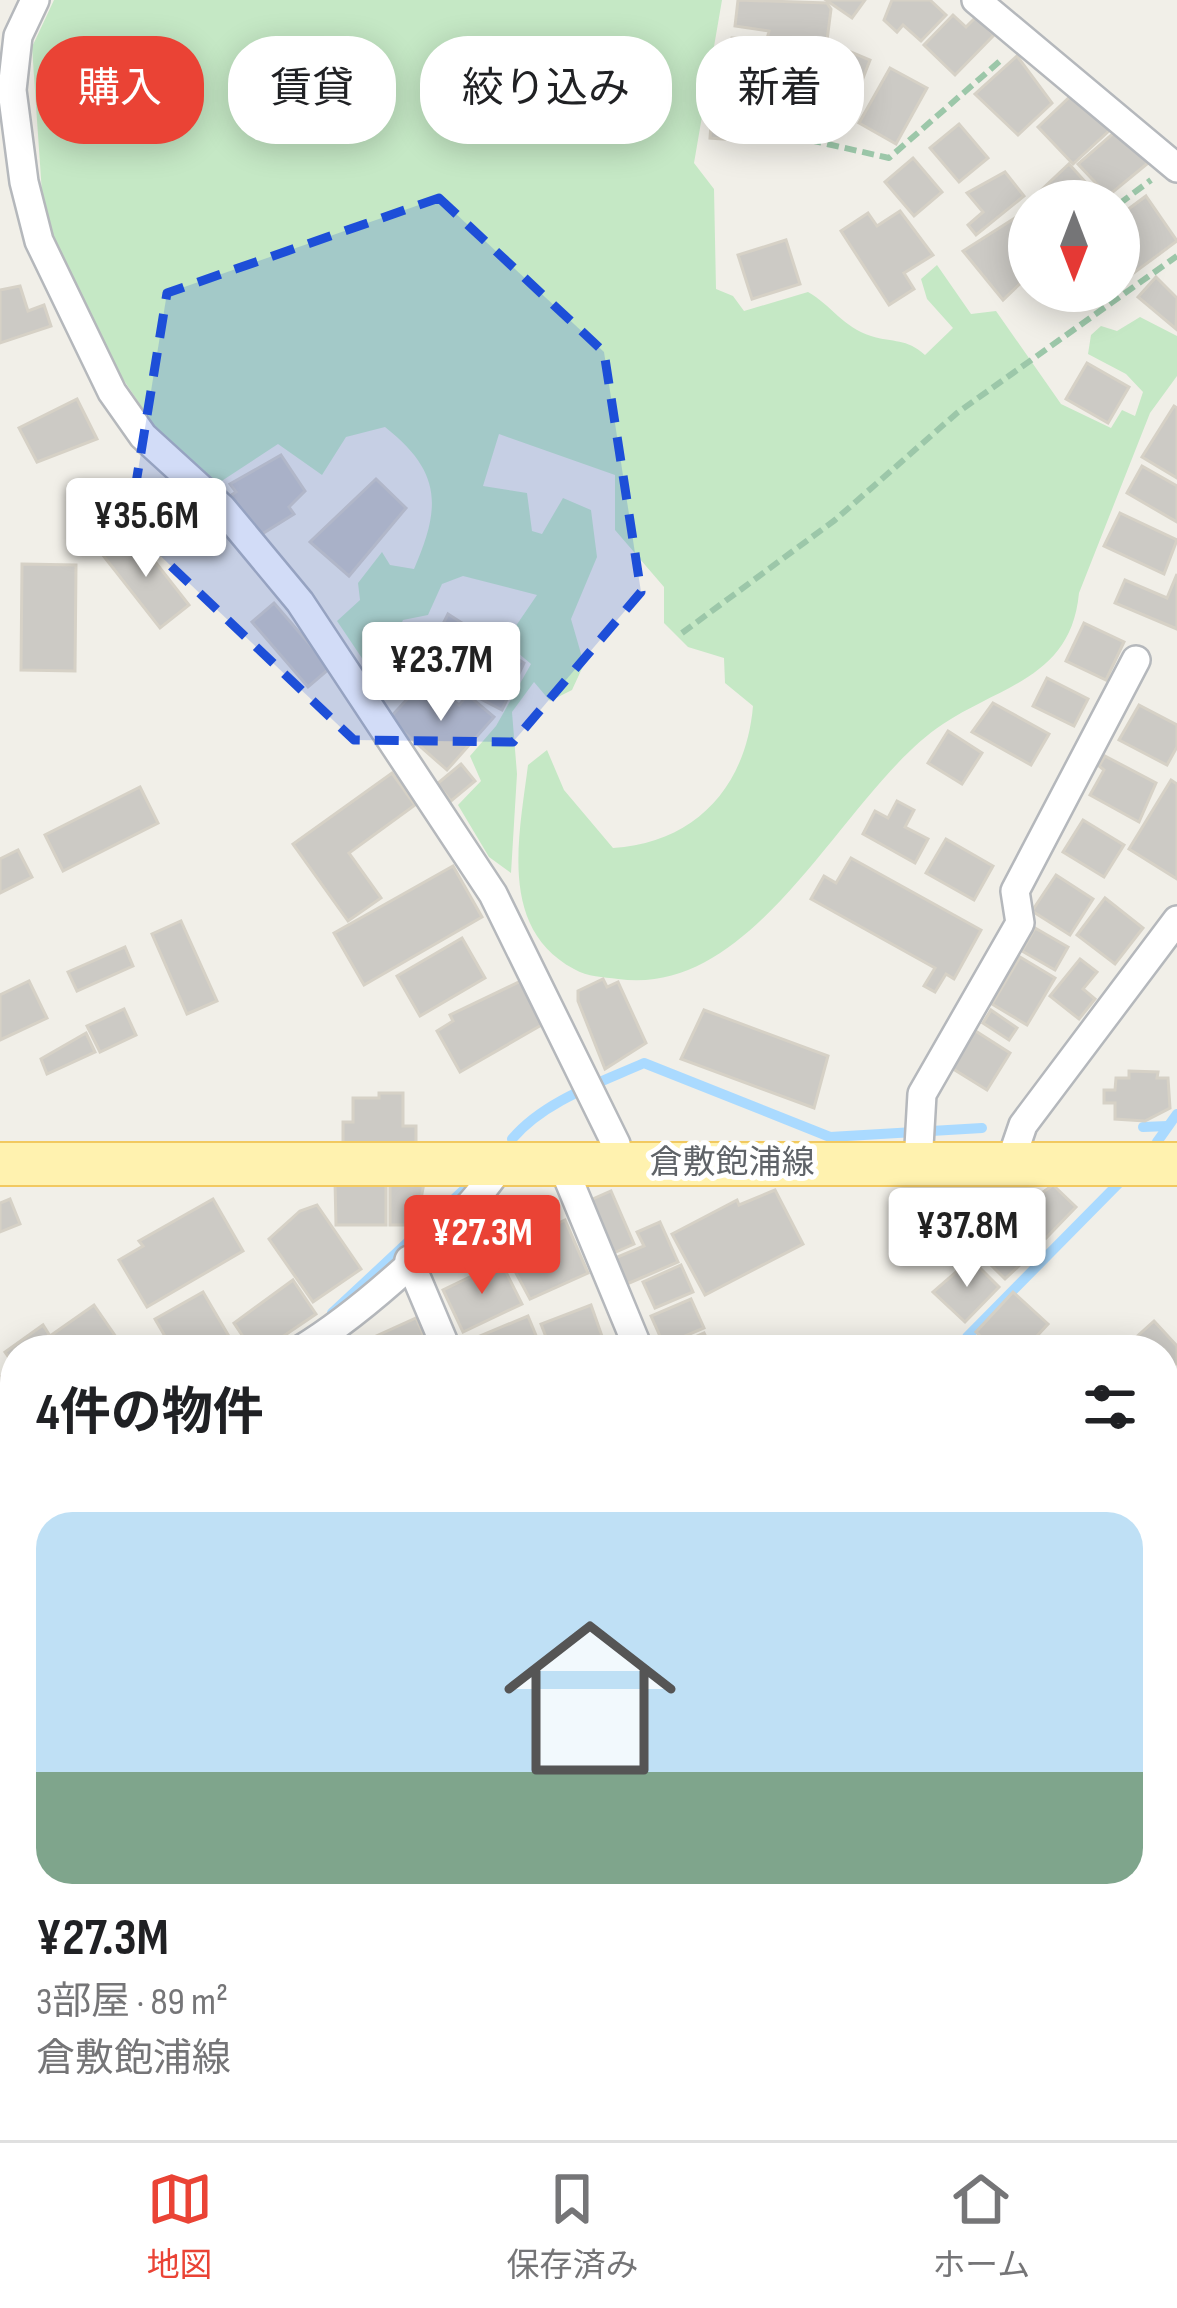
<!DOCTYPE html>
<html lang="ja">
<meta charset="utf-8">
<style>
body{margin:0;font-family:"Sofia Sans Condensed","Noto Sans JP",sans-serif;background:#f2f2f2;color:#202124;height:100vh;display:flex;flex-direction:column;font-size:45px;white-space:nowrap}
*{box-sizing:border-box;margin:0}
p{font-size:39px;color:#757577}
.icon{flex:none;width:66px;height:66px;fill:none;stroke:currentColor;stroke-width:2;stroke-linecap:round;stroke-linejoin:round}
.map{position:relative;flex:1;overflow:hidden}
.panel{position:absolute;left:0px;top:1335px;width:1179px;height:807px;display:flex;flex-direction:column;background:#fff;border-radius:48px 48px 0 0;box-shadow:0 6px 30px #0003}
.panel>*{flex:none}
.top-card{position:absolute;left:36px;top:36px;width:1107px;height:108px;display:flex;gap:24px}
.needle{width:78px;rotate:180deg}
.controls{position:absolute;left:1008px;top:180px;display:grid;gap:24px}
.controls a{display:grid;place-items:center;width:132px;height:132px;border-radius:50%;background:#fff;box-shadow:0 6px 30px #0003;font-size:60px}
.price{position:absolute;translate:-50% -102px;padding:0 27px;border-radius:12px;background:#fff;color:#222;font-size:39px;line-height:78px;filter:drop-shadow(0 3px 6px #0008)}
.price::after{content:'';position:absolute;left:50%;top:72px;width:36px;height:27px;margin-left:-18px;background:inherit;clip-path:polygon(0 0,100% 0,50% 100%)}
.price.current{background:#ea4335;color:#fff}
ul{padding:0;list-style:none}
li{display:grid;align-content:center;gap:24px;height:636px;padding:0 36px}
li span{display:grid;place-items:center;height:372px;border-radius:36px;color:#555}
li>.icon{margin-inline-start:auto}
span .icon{width:216px;height:216px;fill:#fffc;stroke-width:1}
li b{font-size:51px}
h2{display:flex;justify-content:space-between;align-items:center;height:144px;padding:0 36px;font-size:51px}
.tag{padding:0 42px;border-radius:48px;background:#fff;box-shadow:0 6px 30px #0003;font-size:42px;line-height:108px}
.tag.current{background:#ea4335;color:#fff}
.dock{display:flex;justify-content:space-around;align-items:center;height:168px;border-top:3px solid #e0e0e0;background:#fff;font-size:33px;color:#757577}
.dock a{display:grid;justify-items:center;gap:6px}
.dock .current{color:#ea4335}
.map>svg:first-child{display:block}
</style>
<div class="map">
<svg width="1177" height="2140" viewBox="0 0 1177 2140">
<rect width="100%" height="100%" fill="#f1efe8"/>
<path fill="#c5e8c5" d="M54,0H722L694,163L714,189L716,289L733,296L744,311L808,292C831,305 844,328 871,336C894,343 906,338 925,355L953,328L927,299L921,279L937,265L971,314L996,311L1061,404L1111,428L1122,410L1135,416L1143,392L1126,374L1088,354L1091,335L1101,326L1117,331L1140,317L1177,336V376L1150,413L1079,593C1071,677 1004,684 943,724C844,789 759,999 618,979C603,977 588,977 574,969C498,928 519,837 528,765L547,750L564,790L613,848C694,843 746,788 753,706L725,683L724,658L688,647L664,623V587L615,530V475L499,434L483,486L527,493L532,531L542,534L563,498L591,510L597,557L571,619L584,664L572,690L550,701L534,682L512,712L517,774L511,873L489,857L458,805L481,781L470,756L496,726L531,664L505,642L537,595L463,576L442,584L428,615L403,620L376,679L337,621L360,600L358,583L382,552L390,565L414,569C441,507 442,472 385,427L346,437L322,475L278,444L214,486L155,427L111,361L45,237L32,47Z"/>
<g fill="none" stroke-linecap="round" stroke-linejoin="round">
<g stroke="#aadaff" stroke-width="10">
<path d="M1143,1127L1168,1126"/>
<path d="M512,1139C544,1101 599,1083 644,1063L830,1137L982,1128"/>
<path d="M1157,1142L1177,1114"/>
<path d="M332,1313L467,1187"/>
<path d="M961,1350L967,1337L1120,1182"/>
<path d="M0,1509L15,1504"/>
<path d="M0,1901L15,1930"/>
<path d="M263,2127H286"/>
</g>
</g>
<g fill="#cccac5" stroke="#d6d1c6" stroke-width="3">
<path d="M738,0L827,3L831,9L824,64L787,59L789,42L767,39L769,31L735,26Z"/>
<path d="M826,0H865L852,18Z"/>
<path d="M930,0L946,15L921,41L903,25L897,32L884,20L892,0Z"/>
<path d="M953,15L966,27L976,17L994,35L955,75L924,45Z"/>
<path d="M732,38L771,41L763,142L710,138L715,69L730,70Z"/>
<path d="M834,45L870,60L858,91L821,76Z"/>
<path d="M1017,56L1052,103L1018,135L975,94Z"/>
<path d="M890,68L927,88L896,144L859,123Z"/>
<path d="M818,89L854,104L842,134L805,119Z"/>
<path d="M1076,91L1111,129L1073,164L1038,127Z"/>
<path d="M959,124L988,158L959,182L930,148Z"/>
<path d="M1117,130L1148,163L1108,196L1078,164Z"/>
<path d="M913,158L942,192L914,216L885,182Z"/>
<path d="M1069,164L1098,196L1092,201H1045L1038,193Z"/>
<path d="M1005,172L1024,196L976,235L968,225L983,212L967,193Z"/>
<path d="M1146,196L1177,241L1131,275L1119,259V216Z"/>
<path d="M1029,209V275L1003,300L963,251Z"/>
<path d="M900,211L933,255L904,273L914,289L889,305L841,231L868,213L877,226Z"/>
<path d="M786,240L800,284L752,299L738,255Z"/>
<path d="M1156,277L1177,298L1176,329L1138,297Z"/>
<path d="M20,286L28,311L44,305L51,326L0,343V290Z"/>
<path d="M1087,363L1129,387L1108,423L1066,399Z"/>
<path d="M77,399L97,439L37,462L19,428Z"/>
<path d="M1174,406L1177,408V478L1142,457Z"/>
<path d="M281,455L305,491L289,507L294,514L254,539L227,498L236,492L230,484Z"/>
<path d="M1142,466L1177,486V522L1127,493Z"/>
<path d="M376,479L406,508L349,576L310,542Z"/>
<path d="M1120,513L1177,540L1164,574L1104,546Z"/>
<path d="M131,531L189,605L160,628L102,554Z"/>
<path d="M22,564L76,565L75,671L21,670Z"/>
<path d="M1177,574V629L1115,603L1125,580L1167,598Z"/>
<path d="M274,603L330,668L308,687L252,622Z"/>
<path d="M448,614L524,663L502,710L421,668Z"/>
<path d="M1084,623L1124,642L1106,680L1066,661Z"/>
<path d="M1047,678L1088,699L1074,726L1033,706Z"/>
<path d="M422,683L441,701L447,695L459,705L468,695L494,717L447,770L389,719Z"/>
<path d="M993,703L1049,734L1031,765L972,732Z"/>
<path d="M1139,705L1177,725V747L1167,765L1119,740Z"/>
<path d="M948,731L982,753L962,784L928,763Z"/>
<path d="M1105,756L1156,783L1139,822L1090,795L1104,770L1099,766Z"/>
<path d="M461,764L475,781L451,801L437,784Z"/>
<path d="M392,773L415,805L349,853L381,898L348,921L293,844Z"/>
<path d="M1171,780L1177,784V879L1129,849Z"/>
<path d="M140,787L158,823L63,871L45,835Z"/>
<path d="M897,801L914,810L905,827L928,839L915,863L863,834L875,811L888,818Z"/>
<path d="M1083,820L1124,845L1104,877L1063,852Z"/>
<path d="M946,839L993,866L974,900L926,873Z"/>
<path d="M18,850L32,877L0,893V859Z"/>
<path d="M851,858L981,930L954,979L946,974L935,992L924,986L935,968L811,899L824,876L836,883Z"/>
<path d="M453,866L482,917L364,985L334,933Z"/>
<path d="M1056,875L1093,899L1070,935L1032,911Z"/>
<path d="M1105,898L1143,928L1115,964L1077,935Z"/>
<path d="M181,921L217,1001L187,1014L152,934Z"/>
<path d="M1035,928L1068,947L1055,970L1022,951Z"/>
<path d="M462,938L485,978L420,1016L397,976Z"/>
<path d="M125,947L133,966L77,991L68,972Z"/>
<path d="M1020,957L1055,978L1027,1025L992,1004Z"/>
<path d="M1080,959L1097,972L1083,989L1095,999L1079,1019L1050,996Z"/>
<path d="M603,979L607,987L618,982L646,1043L605,1069L578,1001V991Z"/>
<path d="M29,981L47,1018L0,1040V995Z"/>
<path d="M521,981L545,1023L460,1072L437,1031L453,1021L450,1015Z"/>
<path d="M124,1009L136,1035L100,1052L87,1026Z"/>
<path d="M704,1010L828,1056L814,1108L681,1059Z"/>
<path d="M991,1010L1017,1028L1009,1040L983,1023Z"/>
<path d="M974,1030L1010,1053L987,1090L950,1067Z"/>
<path d="M86,1033L95,1052L47,1074L41,1059Z"/>
<path d="M1129,1071L1158,1072L1157,1078H1168L1170,1108L1145,1121L1115,1119V1103H1104V1090H1115L1116,1078H1129Z"/>
<path d="M379,1093H403V1126H416V1143H343V1122H353V1098H379Z"/>
<path d="M335,1181H386V1225H336Z"/>
<path d="M390,1183H424L416,1225H390Z"/>
<path d="M1053,1185L1076,1207L1046,1238L1018,1210Z"/>
<path d="M775,1190L803,1244L705,1295L672,1234L737,1200L739,1205Z"/>
<path d="M611,1191L634,1244L609,1255L586,1202Z"/>
<path d="M10,1199L20,1224L0,1232V1203Z"/>
<path d="M213,1199L243,1251L147,1307L119,1260L143,1246L139,1241Z"/>
<path d="M317,1205L361,1269L313,1302L269,1239L300,1211Z"/>
<path d="M541,1213L548,1228L565,1220L588,1273L530,1299L503,1249L519,1241L512,1226Z"/>
<path d="M481,1220L497,1252L474,1263L459,1231Z"/>
<path d="M1021,1220L1043,1243L1005,1279L982,1256Z"/>
<path d="M660,1222L678,1262L627,1284L615,1258L644,1246L637,1232Z"/>
<path d="M971,1259L999,1287L965,1322L933,1292Z"/>
<path d="M501,1262L522,1304L463,1332L443,1290Z"/>
<path d="M681,1265L693,1292L655,1308L643,1282Z"/>
<path d="M293,1280L316,1314L263,1350H252L234,1323Z"/>
<path d="M203,1292L237,1350H173L155,1319Z"/>
<path d="M1013,1292L1048,1324L1024,1350H996L976,1332Z"/>
<path d="M691,1299L704,1328L664,1345L651,1316Z"/>
<path d="M94,1305L125,1350H15V1366L5,1352L43,1325L50,1336Z"/>
<path d="M591,1305L603,1339L574,1350H551L541,1324Z"/>
<path d="M528,1316L542,1350H480L475,1338Z"/>
<path d="M416,1318L430,1350H366L363,1342Z"/>
<path d="M1154,1321L1177,1346V1363L1164,1375V1350H1122Z"/>
<path d="M704,1333L712,1350H665Z"/>
<path d="M15,1366V1469L0,1448V1377Z"/>
<path d="M1177,1529V1654L1164,1640V1541Z"/>
<path d="M15,1831V1895L7,1888L0,1862V1835Z"/>
</g>
<g fill="none" stroke-linecap="round" stroke-linejoin="round">
<g stroke="#b5b8bc" stroke-width="32">
<g id="street">
<path d="M35,0L18,36L12,90L24,182L39,241L112,392L143,436L222,508L300,602L493,894L616,1144L620,1162"/>
<path d="M976,0L1177,168"/>
<path d="M1010,1163L1023,1125L1177,920"/>
<path d="M562,1164L639,1350"/>
<path d="M918,1164L922,1094L1020,923L1015,891L1136,660"/>
<path d="M409,1260L447,1350"/>
<path d="M300,1350C361,1313 462,1224 500,1166"/>
<path d="M1164,1432L1177,1417"/>
<path d="M0,1745L15,1741"/>
<path d="M0,1946L15,1971"/>
<path d="M151,2127L192,2140"/>
<path d="M480,2140L529,2127"/>
<path d="M620,2140L621,2127"/>
</g>
</g>
<g stroke="#f2c960" stroke-width="46">
<path id="primary" d="M0,1164H1177"/>
</g>
<g stroke="#9cc7a9" stroke-width="6" stroke-dasharray="12 6" stroke-linecap="butt">
<path d="M792,136L889,158L1000,61"/>
<path d="M1119,204L1151,180"/>
<path d="M682,633L835,520L957,413L1177,256"/>
</g>
<use href="#street" stroke="#fff" stroke-width="27"/>
<use href="#primary" stroke="#fff2af" stroke-width="42"/>
</g>
<path fill="#1d4ed8" fill-opacity="0.2" stroke="#1d4ed8" stroke-width="9" stroke-dasharray="24 15" stroke-linejoin="round" d="M439,198L604,352L641,592L513,742L354,740L129,526L167,293Z"/>
<g text-anchor="middle" dominant-baseline="central" stroke-width="10" stroke-linejoin="round" paint-order="stroke">
<g font-size="33" fill="#5f6368" stroke="#fff">
<text x="732" y="1163">倉敷飽浦線</text>
</g>
</g>
</svg>
<div class="controls">
<a><svg class="needle" viewBox="-14 -14 28 28"><path d="M0-13l5 13h-10z" fill="#e53935"/><path d="M0 13l5-13h-10z" fill="#757577"/></svg></a>
</div>
<b class="price" style="left:146px;top:580px">¥35.6M</b>
<b class="price" style="left:441px;top:724px">¥23.7M</b>
<b class="price" style="left:967px;top:1290px">¥37.8M</b>
<b class="price current" style="left:482px;top:1297px">¥27.3M</b>
<div class="top-card">
<a class="tag current">購入</a>
<a class="tag">賃貸</a>
<a class="tag">絞り込み</a>
<a class="tag">新着</a>
</div>
<section class="panel">
<h2>4件の物件<svg class="icon" aria-label="filters" viewBox="0 0 24 24"><path d="M4 7h16M4 17h16"/><circle cx="9" cy="7" r="2"/><circle cx="15" cy="17" r="2"/></svg></h2>
<ul>
<li><span style="background:linear-gradient(#bfe0f5 70%,#7fa58c 0)"><svg class="icon" aria-label="home" viewBox="0 0 24 24"><path d="M3 11l9-7 9 7M6 9v11h12V9"/></svg></span><div><b>¥27.3M</b><p>3部屋 · 89 m²</p><p>倉敷飽浦線</p></div></li>
</ul>
</section>
</div>
<nav class="dock">
<a class="current"><svg class="icon" aria-label="map" viewBox="0 0 24 24"><path d="M3 6l6-2 6 2 6-2v14l-6 2-6-2-6 2zM9 4v14M15 6v14"/></svg>地図</a>
<a><svg class="icon" aria-label="saved" viewBox="0 0 24 24"><path d="M7 4h10v16l-5-4-5 4z"/></svg>保存済み</a>
<a><svg class="icon" aria-label="home" viewBox="0 0 24 24"><path d="M3 11l9-7 9 7M6 9v11h12V9"/></svg>ホーム</a>
</nav>
